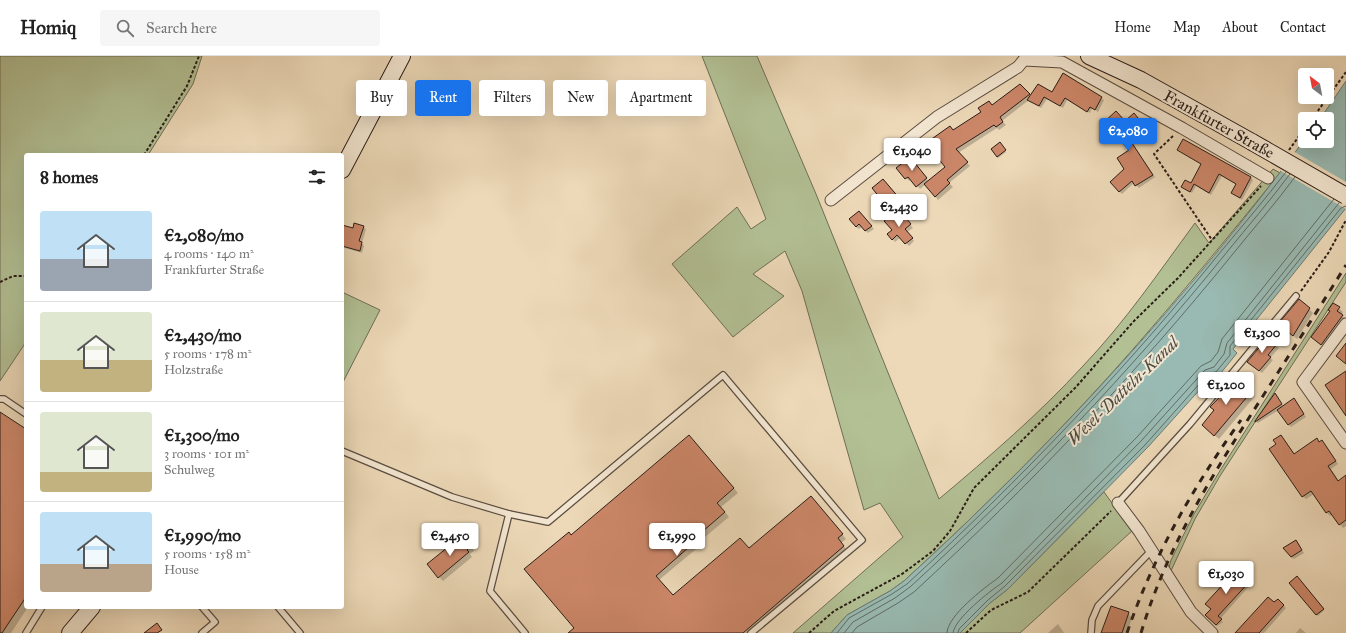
<!DOCTYPE html>
<meta charset="utf-8">
<style>
body{margin:0;font-family:"IM FELL Great Primer",serif;background:#f6f6f6;color:#222;height:100vh;display:flex;flex-direction:column;font-size:15px;white-space:nowrap}
*{box-sizing:border-box;margin:0}
p{font-size:13px;color:#767676}
.icon{flex:none;width:22px;height:22px;fill:none;stroke:currentColor;stroke-width:2;stroke-linecap:round;stroke-linejoin:round}
.map{position:relative;flex:1;overflow:hidden}
.panel{position:absolute;left:24px;top:97px;width:320px;height:456px;display:flex;flex-direction:column;background:#fff;border-radius:4px;box-shadow:0 4px 16px #0002}
.panel>*{flex:none}
.banner{position:absolute;left:356px;top:24px;width:380px;height:36px;display:flex;gap:8px}
.needle{width:26px;rotate:328deg}
.buttons{position:absolute;left:1298px;top:12px;display:grid;gap:8px}
.buttons a{display:grid;place-items:center;width:36px;height:36px;border-radius:4px;background:#fff;box-shadow:0 4px 16px #0002;font-size:20px}
.price{position:absolute;translate:-50% -34px;padding:0 9px;border-radius:4px;background:#fff;color:#222;font-size:13px;line-height:26px;filter:drop-shadow(0 1px 2px #0008)}
.price::after{content:'';position:absolute;left:50%;top:24px;width:12px;height:9px;margin-left:-6px;background:inherit;clip-path:polygon(0 0,100% 0,50% 100%)}
.price.on{background:#1a73e8;color:#fff}
ul{padding:0;list-style:none}
li{display:flex;align-items:center;gap:12px;height:100px;padding:0 16px}
li+li{border-top:1px solid #e0e0e0}
li span{display:grid;place-items:center;flex:none;width:112px;height:80px;border-radius:4px;color:#555}
li>.icon{margin-inline-start:auto}
span .icon{width:48px;height:48px;fill:#fffc;stroke-width:1}
li b{font-size:17px}
h2{display:flex;justify-content:space-between;align-items:center;height:48px;padding:0 16px;font-size:17px}
.tag{padding:0 14px;border-radius:4px;background:#fff;box-shadow:0 4px 16px #0002;font-size:14px;line-height:36px}
.tag.on{background:#1a73e8;color:#fff}
header{display:flex;align-items:center;gap:24px;box-sizing:border-box;height:56px;padding:0 20px;background:#fff;border-bottom:1px solid #e0e0e0}
header strong{font-size:19px}
nav{display:flex;gap:22px;margin-inline-start:auto;font-size:14px}
.search{width:280px;height:36px;background:#f6f6f6;display:flex;align-items:center;gap:10px;box-sizing:border-box;padding:0 14px;border-radius:4px;color:#767676;font-size:15px}
.map>svg:first-child{display:block}
</style>
<header>
<strong>Homiq</strong>
<div class="search"><svg class="icon" aria-label="search" viewBox="0 0 24 24"><circle cx="10" cy="10" r="6"/><path d="M15 15l6 6"/></svg>Search here</div>
<nav><a>Home</a><a>Map</a><a>About</a><a>Contact</a></nav>
</header>
<div class="map">
<svg width="1346" height="577" viewBox="0 0 1346 577">
<rect width="100%" height="100%" fill="#edd9b8"/>
<filter id="stains"><feTurbulence type="fractalNoise" baseFrequency=".005" numOctaves="4"/><feColorMatrix values="0 0 0 0 .2 0 0 0 0 .09 0 0 0 0 .02 0 0 0 .5 -.17"/></filter>
<radialGradient id="worn" r=".72"><stop offset=".6" stop-color="#630" stop-opacity="0"/><stop offset="1" stop-color="#630" stop-opacity=".3"/></radialGradient>
<g fill="#b2c094" stroke="#6e6e56">
<path d="M0,0H202L193,28L148,99H26V286L0,325Z"/>
<path d="M702,0H757L816,138L939,443C989,401 1039,358 1083,310C1125,266 1159,216 1195,167L1209,187L1273,113L1280,117C1232,176 1185,234 1135,291C1063,373 985,451 904,525L890,535L847,559L831,577H793L903,481L880,447L864,454L802,235L785,195L753,218L784,240L733,281L672,208L737,151L751,173L766,163Z"/>
<path d="M1346,217V226L1220,420L1195,463L1170,517L1168,515L1171,504L1194,458L1221,413Z"/>
<path d="M342,236L380,254L342,328Z"/>
<path d="M1104,436L1132,475L1020,577H960L990,547L1008,533Z"/>
</g>
<path fill="#99bab2" stroke="#6c7b74" d="M1346,25V152L1233,293L1237,297L1216,323L1212,320L1148,391L1008,533L990,547L960,577H831L847,559L890,535L904,525C1051,391 1187,243 1305,83V85H1327V63H1320Z"/>
<path fill="#edd9b8" d="M1293,95L1346,126V153L1279,114Z"/>
<g fill="#0003">
<path d="M1063,19L1104,44L1098,56L1092,52L1090,57L1067,44L1063,52L1047,43L1041,52L1029,44L1002,65L1006,69L999,74L997,72L958,97L970,110L949,127L953,131L938,144L926,128L920,133L911,123L909,125L898,112L912,105L929,126L947,111L950,71L954,75L982,57L989,46L993,50L1020,29L1030,40L1053,38Z"/>
<path d="M1134,58L1145,71L1130,84L1155,121L1139,132L1134,127L1122,138L1119,135L1130,94L1125,66Z"/>
<path d="M999,88L1006,96L998,102L992,94Z"/>
<path d="M1178,94L1250,121L1253,124L1242,144L1232,137L1237,128L1222,120L1211,139L1196,130L1192,137L1185,133L1191,128L1201,108Z"/>
<path d="M886,126L902,146L892,155L889,152Z"/>
<path d="M862,159L874,173L868,177L862,171L859,173L856,171Z"/>
<path d="M903,166H908L913,172L907,176L914,185L909,190L901,181L895,186L889,179Z"/>
<path d="M363,171L366,173L362,187L364,190L362,197L342,191V173H354Z"/>
<path d="M1333,248L1343,256L1341,259L1346,263L1326,292L1316,285Z"/>
<path d="M1309,253L1313,257L1297,283L1284,272Z"/>
<path d="M1268,282L1279,292L1270,302L1273,304L1262,317L1251,308Z"/>
<path d="M1251,336L1255,340L1219,383L1207,373Z"/>
<path d="M1275,338L1284,351L1296,346L1306,361L1291,371L1279,354L1258,367L1256,365Z"/>
<path d="M0,357L24,373L26,370V551H28L11,577H0Z"/>
<path d="M1281,380L1295,398L1320,387L1325,389L1338,408L1331,413L1339,425L1346,422V470L1343,472L1332,458L1330,460L1327,457L1314,438L1306,443L1302,440L1277,388Z"/>
<path d="M693,384L738,437L721,451L729,461L699,486L701,489L659,524L673,540L749,493L815,446L846,483L841,487L847,494L751,577H570L576,572L572,480Z"/>
<path d="M465,481L474,495L470,498L472,501L443,525L439,521L455,490Z"/>
<path d="M1296,485L1304,497L1294,503L1291,501Z"/>
<path d="M1238,514L1252,527L1220,563L1223,566L1217,570L1206,559Z"/>
<path d="M1297,522L1324,554L1318,560L1290,527Z"/>
<path d="M1278,544L1286,552L1264,577H1237Z"/>
<path d="M1128,557L1132,562L1127,577H1102Z"/>
<path d="M1058,568L1064,577H1048Z"/>
<path d="M1300,572L1306,577H1296Z"/>
</g>
<g fill="none" stroke-linecap="round" stroke-linejoin="round">
<g stroke="#616c65" stroke-width="1">
<path d="M837,577L849,562L892,538L907,528C1020,424 1126,313 1223,193C1244,168 1266,142 1286,116"/>
<path d="M844,577L853,566L895,542L910,531C1024,427 1130,316 1227,196C1248,170 1270,145 1290,118"/>
<path d="M852,577L857,571L898,547L914,536C1028,431 1135,319 1232,199C1253,173 1275,148 1295,121"/>
<path d="M947,577C947,560 984,532 998,522L1137,381L1201,310L1211,305L1218,296L1222,283L1334,143"/>
<path d="M953,577C954,563 990,535 1002,527L1141,385L1205,314L1214,311L1224,298L1227,287L1339,147"/>
<path d="M958,577L959,573L988,544L1005,530L1145,389L1209,317L1216,316L1230,299V290L1341,152L1346,150"/>
</g>
</g>
<g fill="#cc8769" stroke="#291d18">
<path d="M1063,17L1102,41L1095,54L1090,51L1087,56L1065,42L1060,50L1044,41L1039,50L1027,44L1038,28L1052,36Z"/>
<path d="M1020,28L1030,38L1000,61L1003,66L996,71L994,69L956,93L968,106L947,124L950,127L935,141L924,128L945,111L926,87L950,70L953,74L981,56L978,52L989,45L992,49Z"/>
<path d="M1116,55L1125,65L1134,57L1143,68L1128,81L1153,119L1135,130L1132,125L1119,136L1110,126L1124,113L1117,102L1129,94L1104,66Z"/>
<path d="M1183,83L1251,121L1240,142L1231,137L1236,128L1219,118L1209,137L1194,128L1190,136L1181,131L1185,124L1191,127L1201,108L1177,94Z"/>
<path d="M1000,86L1006,94L997,101L991,93Z"/>
<path d="M910,101L927,122L916,131L908,121L905,123L896,112Z"/>
<path d="M883,123L900,143L889,153L872,132Z"/>
<path d="M859,155L872,170L865,175L859,168L856,171L849,163Z"/>
<path d="M896,156L903,165L906,162L911,168L905,173L913,182L905,188L897,179L892,184L887,178L892,174L884,165Z"/>
<path d="M354,167L364,170L359,185L362,186L360,195L342,190V169L353,172Z"/>
<path d="M1299,243L1310,252L1293,280L1278,268Z"/>
<path d="M1333,247L1340,251L1337,255L1343,259L1321,289L1311,281L1330,255L1328,254Z"/>
<path d="M1268,281L1277,288L1268,299L1271,301L1259,315L1247,306Z"/>
<path d="M1346,287V308L1336,300Z"/>
<path d="M1346,315V360L1325,329Z"/>
<path d="M1237,323L1252,335L1214,380L1202,369L1214,354L1210,351Z"/>
<path d="M1275,337L1282,348L1255,366V365Z"/>
<path d="M1294,342L1304,358L1288,369L1277,354Z"/>
<path d="M0,356L26,373V541L2,577H0Z"/>
<path d="M689,379L734,432L717,447L725,456L695,482L697,484L656,520L673,539L740,482L749,492L811,440L843,478L838,482L844,490L743,577H568L574,572L524,513L569,476L571,479Z"/>
<path d="M1281,379L1294,398L1317,382L1319,386L1322,384L1336,405L1328,410L1338,425L1346,419V464L1339,469L1329,455L1326,457L1311,435L1302,441L1269,393L1276,388L1273,384Z"/>
<path d="M466,479L471,490L467,494L469,496L438,522L427,508L453,487L455,488Z"/>
<path d="M1296,484L1302,494L1291,501L1283,492Z"/>
<path d="M1238,512L1251,524L1218,560L1222,563L1216,569L1205,559L1211,553L1205,548Z"/>
<path d="M1297,520L1324,553L1316,559L1289,527Z"/>
<path d="M1268,541L1274,546L1278,543L1284,549L1259,577H1235Z"/>
<path d="M1111,550L1129,556L1122,577H1101Z"/>
<path d="M157,567L162,574L157,577H144Z"/>
</g>
<g fill="none" stroke-linecap="round" stroke-linejoin="round">
<g stroke="#5a4c40" stroke-width="8">
<g id="lane">
<path d="M0,343H4L26,358"/>
<path d="M342,395L452,441L509,458L548,466L723,319L862,484L751,577"/>
<path d="M1118,447L1190,368L1296,240"/>
<path d="M509,458L490,535L525,577"/>
<path d="M202,551L215,566L202,577"/>
<path d="M278,551L300,577"/>
<path d="M26,577L42,551"/>
<path d="M1091,577L1092,564L1098,550L1151,495"/>
</g>
</g>
<g stroke="#5a4c40" stroke-width="13">
<g id="street">
<path d="M1024,4L1062,6L1182,72L1268,122"/>
<path d="M831,144L937,61L1018,11L1027,0"/>
<path d="M1346,268L1303,326L1346,387"/>
<path d="M1118,447L1139,475L1191,556L1212,577"/>
</g>
</g>
<g stroke="#291d18" stroke-width="18">
<g id="secondary">
<path d="M1089,0L1141,24L1252,86"/>
<path d="M342,114L402,0"/>
<path d="M70,577L92,551"/>
</g>
</g>
<g stroke="#291d18" stroke-width="2" stroke-dasharray="3 2" stroke-linecap="butt">
<path d="M1312,63L1346,16"/>
<path d="M1173,80L1154,98L1212,184"/>
<path d="M1289,94L1305,72"/>
<path d="M144,99L187,30L199,0"/>
<path d="M0,226L13,220H26"/>
<path d="M1301,235L1329,196L1346,164"/>
<path d="M809,577L834,555L902,518L933,495L950,475L974,432L1076,331L1133,266L1178,222L1261,130"/>
<path d="M966,577L991,554L1028,536L1111,455"/>
</g>
<use href="#lane" stroke="#f3e6d1" stroke-width="5.5"/>
<use href="#street" stroke="#f3e6d1" stroke-width="11"/>
<use href="#secondary" stroke="#f3e6d1" stroke-width="16"/>
<g stroke="#291d18" stroke-width="3" stroke-dasharray="7 7" stroke-linecap="butt">
<path d="M1127,577C1153,500 1194,430 1241,364"/>
<path d="M1141,577C1167,490 1213,418 1261,343C1290,298 1318,254 1346,209"/>
</g>
<g stroke="#291d18" stroke-width="18" stroke-linecap="butt">
<path id="secondary-bridge" d="M1252,86L1346,140"/>
</g>
<use href="#secondary-bridge" stroke="#f3e6d1" stroke-width="16"/>
</g>
<g text-anchor="middle" dominant-baseline="central" stroke-width="4" stroke-linejoin="round" paint-order="stroke">
<g font-size="16" fill="#291d18" stroke="#f3e6d1">
<text transform="translate(1219 68) rotate(29)">Frankfurter Straße</text>
</g>
<g font-size="17" font-style="italic" fill="#4b4c46" stroke="#f3e6d1">
<text transform="translate(1123 335) rotate(-44)">Wesel-Datteln-Kanal</text>
</g>
</g>
<rect width="100%" height="100%" filter="url(#stains)"/>
<rect width="100%" height="100%" fill="url(#worn)"/>
</svg>
<div class="buttons">
<a><svg class="needle" viewBox="-14 -14 28 28"><path d="M0-13l5 13h-10z" fill="#e53935"/><path d="M0 13l5-13h-10z" fill="#767676"/></svg></a>
<a><svg class="icon" aria-label="locate" viewBox="0 0 24 24"><circle cx="12" cy="12" r="6"/><path d="M12 2v4M12 18v4M2 12h4M18 12h4"/></svg></a>
</div>
<b class="price on" style="left:1128px;top:96px">€2,080</b>
<b class="price" style="left:912px;top:116px">€1,040</b>
<b class="price" style="left:899px;top:172px">€2,430</b>
<b class="price" style="left:1262px;top:298px">€1,300</b>
<b class="price" style="left:1226px;top:350px">€1,200</b>
<b class="price" style="left:450px;top:501px">€2,450</b>
<b class="price" style="left:677px;top:501px">€1,990</b>
<b class="price" style="left:1226px;top:539px">€1,030</b>
<div class="banner">
<a class="tag">Buy</a>
<a class="tag on">Rent</a>
<a class="tag">Filters</a>
<a class="tag">New</a>
<a class="tag">Apartment</a>
</div>
<section class="panel">
<h2>8 homes<svg class="icon" aria-label="filters" viewBox="0 0 24 24"><path d="M4 7h16M4 17h16"/><circle cx="9" cy="7" r="2"/><circle cx="15" cy="17" r="2"/></svg></h2>
<ul>
<li><span style="background:linear-gradient(#bfe0f5 60%,#9aa5b1 0)"><svg class="icon" aria-label="home" viewBox="0 0 24 24"><path d="M3 11l9-7 9 7M6 9v11h12V9"/></svg></span><div><b>€2,080/mo</b><p>4 rooms · 140 m²</p><p>Frankfurter Straße</p></div></li>
<li><span style="background:linear-gradient(#dfe7d0 60%,#c2b280 0)"><svg class="icon" aria-label="home" viewBox="0 0 24 24"><path d="M3 11l9-7 9 7M6 9v11h12V9"/></svg></span><div><b>€2,430/mo</b><p>5 rooms · 178 m²</p><p>Holzstraße</p></div></li>
<li><span style="background:linear-gradient(#dfe7d0 75%,#c2b280 0)"><svg class="icon" aria-label="home" viewBox="0 0 24 24"><path d="M3 11l9-7 9 7M6 9v11h12V9"/></svg></span><div><b>€1,300/mo</b><p>3 rooms · 101 m²</p><p>Schulweg</p></div></li>
<li><span style="background:linear-gradient(#bfe0f5 65%,#b9a48a 0)"><svg class="icon" aria-label="home" viewBox="0 0 24 24"><path d="M3 11l9-7 9 7M6 9v11h12V9"/></svg></span><div><b>€1,990/mo</b><p>5 rooms · 158 m²</p><p>House</p></div></li>
</ul>
</section>
</div>
